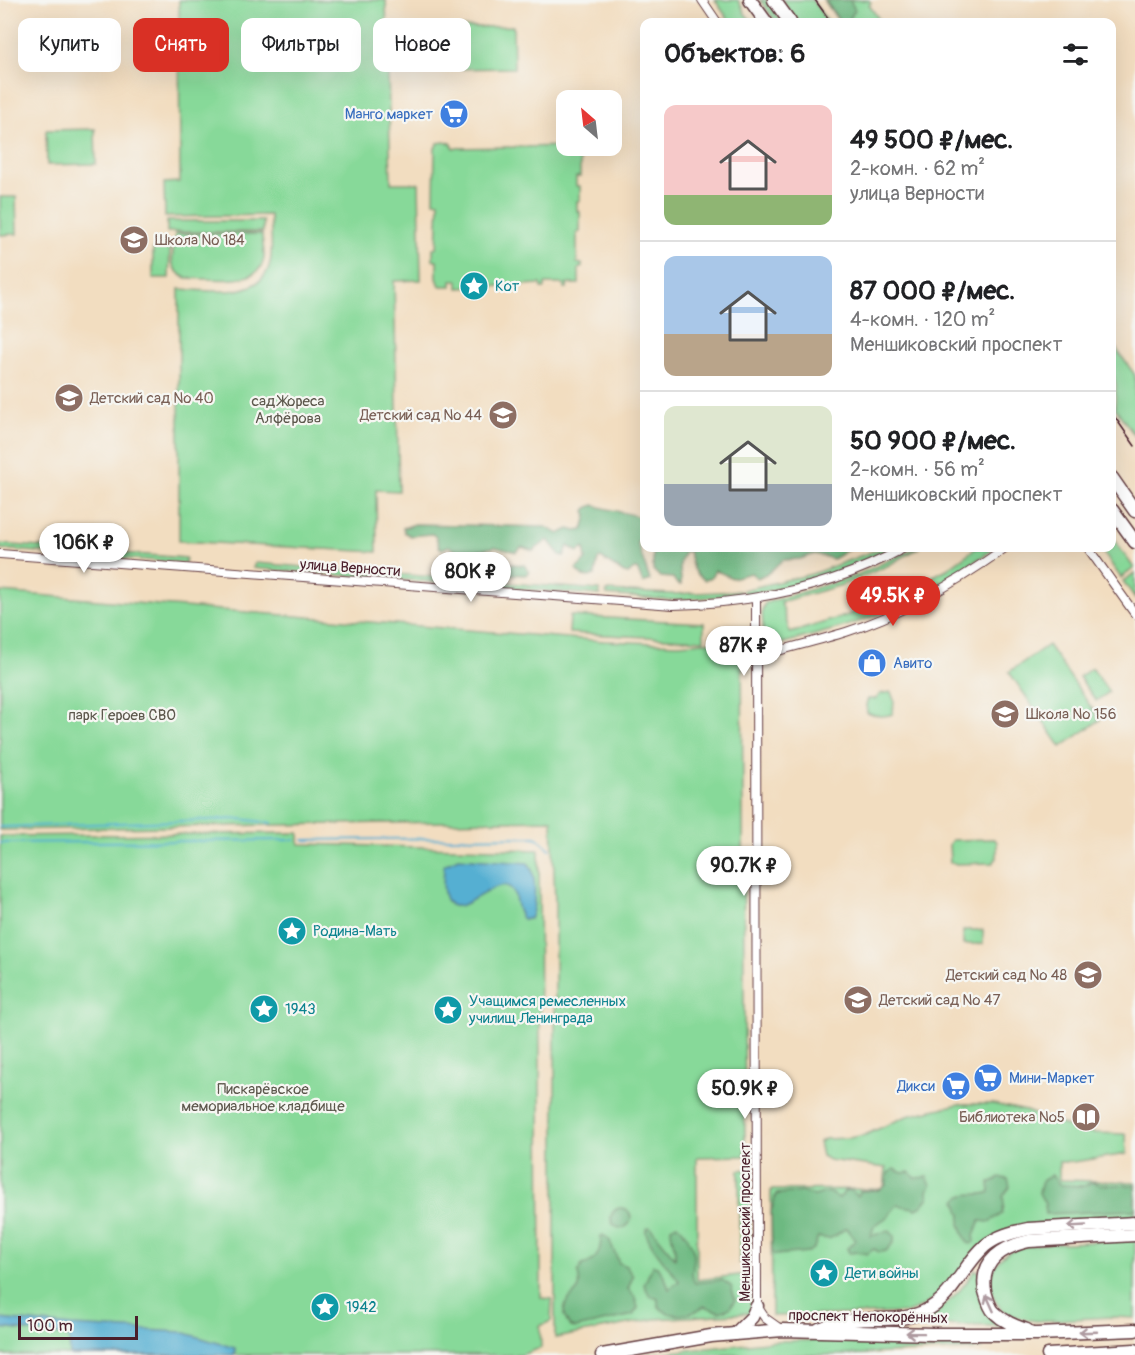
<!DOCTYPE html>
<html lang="ru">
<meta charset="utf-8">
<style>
body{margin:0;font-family:Pangolin,sans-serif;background:#f2f2f2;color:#202124;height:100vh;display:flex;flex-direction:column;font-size:22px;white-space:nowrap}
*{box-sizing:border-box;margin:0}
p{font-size:20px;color:#757577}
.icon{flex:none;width:33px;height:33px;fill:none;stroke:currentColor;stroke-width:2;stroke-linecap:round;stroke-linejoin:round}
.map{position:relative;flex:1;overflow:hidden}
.sheet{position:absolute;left:640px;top:18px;width:476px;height:534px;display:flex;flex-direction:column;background:#fff;border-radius:12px;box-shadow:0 6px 24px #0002}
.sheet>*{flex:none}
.banner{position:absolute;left:18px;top:18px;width:532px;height:54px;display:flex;gap:12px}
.needle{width:39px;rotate:332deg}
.controls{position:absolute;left:556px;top:90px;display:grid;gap:12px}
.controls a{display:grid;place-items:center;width:66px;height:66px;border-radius:12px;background:#fff;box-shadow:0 6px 24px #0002;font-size:30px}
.scale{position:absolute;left:18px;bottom:15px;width:120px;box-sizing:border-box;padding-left:6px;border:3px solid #4a1f2b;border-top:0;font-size:16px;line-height:21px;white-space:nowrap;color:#4a1f2b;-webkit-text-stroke:4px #f6f6f2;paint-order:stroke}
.price{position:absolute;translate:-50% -51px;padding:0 14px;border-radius:21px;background:#fff;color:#222;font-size:20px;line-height:39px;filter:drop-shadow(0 2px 3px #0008)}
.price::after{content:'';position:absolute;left:50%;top:36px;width:18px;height:14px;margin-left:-9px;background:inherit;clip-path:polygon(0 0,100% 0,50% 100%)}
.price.active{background:#d93025;color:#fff}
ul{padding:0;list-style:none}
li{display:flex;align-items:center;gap:18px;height:150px;padding:0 24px}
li+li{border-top:2px solid #e0e0e0}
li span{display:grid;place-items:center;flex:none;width:168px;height:120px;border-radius:12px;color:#555}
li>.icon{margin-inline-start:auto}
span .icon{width:72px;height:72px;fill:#fffc;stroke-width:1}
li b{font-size:26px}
h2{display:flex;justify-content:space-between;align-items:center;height:72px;padding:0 24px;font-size:26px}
.chip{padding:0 21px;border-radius:12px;background:#fff;box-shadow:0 6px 24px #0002;font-size:21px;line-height:54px}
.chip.active{background:#d93025;color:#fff}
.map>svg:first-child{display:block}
</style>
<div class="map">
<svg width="1135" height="1355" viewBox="0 0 1135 1355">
<rect width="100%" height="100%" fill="#f6f6f2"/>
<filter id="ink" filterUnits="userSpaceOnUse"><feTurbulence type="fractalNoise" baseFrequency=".0167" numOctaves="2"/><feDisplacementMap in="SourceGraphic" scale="12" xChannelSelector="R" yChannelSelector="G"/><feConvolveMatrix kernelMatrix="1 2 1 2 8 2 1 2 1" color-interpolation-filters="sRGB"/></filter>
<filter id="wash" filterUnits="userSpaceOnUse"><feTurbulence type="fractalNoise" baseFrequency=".008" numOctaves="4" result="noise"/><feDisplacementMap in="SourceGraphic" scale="24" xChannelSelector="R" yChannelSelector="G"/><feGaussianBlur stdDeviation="1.35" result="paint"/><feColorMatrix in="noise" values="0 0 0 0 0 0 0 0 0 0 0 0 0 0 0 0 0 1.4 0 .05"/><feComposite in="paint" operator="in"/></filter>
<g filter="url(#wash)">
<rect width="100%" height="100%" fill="#f2ddc0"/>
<g fill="#87d999" stroke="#687c62" stroke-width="1.5">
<path d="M179,0H386L391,183H419L421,280L394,281L399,491L376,490L377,552L179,541V289C207,290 262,301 270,263C273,251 271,228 270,215L165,217L164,183L180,182Z"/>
<path d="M715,0H738L746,15L753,22H730Z"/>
<path d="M760,0H766L782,22H776Z"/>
<path d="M782,0H812L828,22H798Z"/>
<path d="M824,0H869L871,3L869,5L881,22H839Z"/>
<path d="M513,26L514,68L448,69L447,28Z"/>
<path d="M95,129L96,164L47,165L46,130Z"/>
<path d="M445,142L451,143L454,148L580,146V177H576V186H580V201H577V211L580,212V232L577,233V263L582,264V267L579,268V284H567V288H564V284H545V288H542L541,284L458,288V281H451V286H440L437,278V260H433V248H437L439,202L434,201L435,148L438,143Z"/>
<path d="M0,197H16L17,234L0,235Z"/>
<rect x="167" y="221" width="96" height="11"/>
<path d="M175,234H262C262,243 266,254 263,262C256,287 207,278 186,278C163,266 176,252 175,234Z"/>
<path d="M153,249H170L169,278H153Z"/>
<path d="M1112,343L1135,375V436L1115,408L1116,385L1112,369Z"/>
<path d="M1112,537L1134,568L1121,578L1100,548H1112Z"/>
<path d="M0,544L186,558L185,563L0,549Z"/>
<path d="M882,548H892C846,570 795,588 743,595V590L812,574Z"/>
<path d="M915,548H919L887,566L842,585L781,602L790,633L848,615L901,593L947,569L976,548H992L994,549C965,568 936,587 906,602C863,624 815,635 768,647L764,645L762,610L765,603L855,576Z"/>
<path d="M255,563L376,573L375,578L253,568Z"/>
<path d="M383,573L599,590L600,595L382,578Z"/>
<path d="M1135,573V598L1123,581Z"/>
<path d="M606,591L672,594L740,591V595L672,600L607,595Z"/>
<path d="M0,592L604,641L678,644L742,639L745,1156L697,1157V1280L739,1275L750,1277L751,1313L655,1319L555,1338V902L552,820L0,830Z"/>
<path d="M570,616L704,623V640L569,633Z"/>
<path d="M1048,645L1100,720L1061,747L1009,672Z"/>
<path d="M1092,668L1109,692L1096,701L1079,677Z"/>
<path d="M891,692L894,700L893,714C884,717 876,717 867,713L866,704L868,699H876L880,694Z"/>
<path d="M299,833V844L539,850L541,1298L552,1299L551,1321L540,1326L541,1348L521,1355H0V836Z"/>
<path d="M994,839L997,842V858L993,863L954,864L950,862L949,844L952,840Z"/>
<rect x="963" y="930" width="20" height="14"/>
<path d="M959,1104H993L1026,1111L1077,1130L1094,1133L1126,1134L1127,1154L1073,1162H1059V1180L1135,1182V1218L1012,1227L934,1299L922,1307L907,1313L772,1316L771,1190L884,1189L886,1168L829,1160L822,1156L819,1142L825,1139L849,1138L865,1135L907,1116Z"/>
<path d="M750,1169L751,1257L747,1261L739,1263V1170Z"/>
<path d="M1135,1239V1318L1112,1317L1036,1321C1019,1319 1001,1315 994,1298C986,1281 994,1259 1011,1251C1028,1244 1047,1244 1066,1243C1089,1242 1112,1241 1135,1239Z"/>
<path d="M975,1270L980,1272L979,1279L1003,1326L906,1325L907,1323C939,1313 956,1299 975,1270Z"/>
<path d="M877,1339L982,1346V1349L841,1355H642L776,1341Z"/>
</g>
<g fill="#6db981" stroke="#5c6c56" stroke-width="1.5">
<path d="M825,0H850L855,10L850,18V22H840Z"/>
<path d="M594,505C611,511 628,512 645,519V538L637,542L650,580L643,583L637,569H634L628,574L624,573L601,558L598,559L595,575L589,577L582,576L576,570L586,559L584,548L578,552L568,546L564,556L560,555L548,540L533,551L522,547L516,552L495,547L461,554L449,546L442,549L439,547L436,537L432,534L411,536L405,533L403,528L415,524L546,527L559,534L569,529L576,531L583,530L587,515L585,511L587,508Z"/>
<path d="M653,548H851L833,559L815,554L800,559L783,560L768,573L757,578L751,573L732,578L715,570L712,577L705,580C690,571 692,565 689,551L685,552C676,564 682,573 681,585L677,584L673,578L660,577L653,570Z"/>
<path d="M511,564L524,565L529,571L526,575L508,574L505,570Z"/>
<path d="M894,1169L902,1173L909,1172L916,1178L927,1177L931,1185L928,1191L929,1197L922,1206L917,1209C910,1206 904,1208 898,1204L887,1217L874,1226L871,1236L889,1230L894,1236V1242L886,1251L879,1252L874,1249L867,1254L858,1252L849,1253L847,1248L852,1245L855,1240L847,1228C834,1234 835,1242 818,1237L814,1248L808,1252L775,1255L772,1252L771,1212L776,1194L804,1192L814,1196L828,1192L839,1198L843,1194L844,1191L850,1190L857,1196L860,1191L879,1190L886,1185L888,1173Z"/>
<path d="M1052,1175L1059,1185H1062L1084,1186L1092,1182C1106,1187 1120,1184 1135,1185V1210L1046,1214L1045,1204L1039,1193L1042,1181Z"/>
<path d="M1000,1178L1008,1179L1010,1187L1003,1196L1004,1205L1002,1214L989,1222L980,1221L974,1236L975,1241L971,1244L968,1243C964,1237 963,1231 960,1224L961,1215L956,1201C965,1189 978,1198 990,1192L989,1183Z"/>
<circle cx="621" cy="1218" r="10"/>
<path d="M677,1224C685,1231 692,1243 694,1254C695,1264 689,1274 695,1283L722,1280L731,1286L735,1300L730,1308L720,1312L704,1306C693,1316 669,1319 658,1306V1299L650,1296L644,1285L653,1265L657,1266L665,1277L669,1289L679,1281C671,1269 644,1241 646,1228L650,1227L675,1258C677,1247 670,1238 671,1227Z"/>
<path d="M603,1235L609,1239L619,1263L626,1266L633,1276L628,1289L635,1297L638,1308L633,1315L576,1328L570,1327L564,1316C564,1312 564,1306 567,1302C575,1290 583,1293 578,1273L582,1265C597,1262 601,1251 601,1236Z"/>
</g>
<g fill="#55afd2" stroke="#50677e" stroke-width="1.5">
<path d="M458,858L528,863C537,873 536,907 530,919H523C513,909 519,893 509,887C493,877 459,921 447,901C441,892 444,875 444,865Z"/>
<path d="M0,1319L72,1326L182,1332L235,1348V1355H70L69,1338L66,1335L0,1328Z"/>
</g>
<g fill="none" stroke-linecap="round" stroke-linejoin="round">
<g stroke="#55afd2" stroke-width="2">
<path d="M0,827L240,819L272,823"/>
<path d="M304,840L536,837L550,849"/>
<path d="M0,843L294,840"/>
</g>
</g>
</g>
<g filter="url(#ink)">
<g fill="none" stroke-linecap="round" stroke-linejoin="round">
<g stroke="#633c41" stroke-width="10">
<g id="minor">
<path d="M702,0L717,22"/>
<path d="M1088,548L1135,614"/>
<path d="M0,554L673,605C753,603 833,587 904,548"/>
<path d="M756,599L757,1306L765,1318L782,1330"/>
<path d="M757,657C787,648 817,641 846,632C903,614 957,582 1005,548"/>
</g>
</g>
<g stroke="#633c41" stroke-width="15">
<g id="primary">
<path d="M750,0L766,22"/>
<path d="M774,0L790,22"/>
<path d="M1112,478L1135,511"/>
<path d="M1112,510L1135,542"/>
<path d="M819,1329C825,1327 831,1324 837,1323C865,1315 896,1324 923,1312C953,1299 962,1266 985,1246C997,1236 1013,1232 1028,1229L1135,1223"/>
<path d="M1027,1330C1015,1326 1004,1322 994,1312C989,1307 987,1298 985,1291C980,1260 1003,1247 1029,1241L1135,1235"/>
<path d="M735,1334L752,1317L757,1306"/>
<path d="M602,1355L711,1336L783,1330L932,1334H1037L1135,1330"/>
<path d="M1048,1355L1135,1350"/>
</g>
</g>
<use href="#minor" stroke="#fff" stroke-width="8"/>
<use href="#primary" stroke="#fff" stroke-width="12"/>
<g stroke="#4a1f2b" stroke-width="1.5">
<path d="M815,0L831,22"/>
<path d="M1112,413L1135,446"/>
</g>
</g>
<defs><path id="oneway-shaft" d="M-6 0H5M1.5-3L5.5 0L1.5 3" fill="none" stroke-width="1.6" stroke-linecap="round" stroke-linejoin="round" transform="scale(1.5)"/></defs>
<g stroke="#ae9aa0">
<use href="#oneway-shaft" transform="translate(1077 1226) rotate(177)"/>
<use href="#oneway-shaft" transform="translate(990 1303) rotate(-114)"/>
<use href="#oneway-shaft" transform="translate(1088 1332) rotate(178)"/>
<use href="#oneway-shaft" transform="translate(915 1333) rotate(-179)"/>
</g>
</g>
<defs>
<g id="supermarket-disc" transform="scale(1.5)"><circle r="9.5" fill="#3f7fe0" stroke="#f6f6f2"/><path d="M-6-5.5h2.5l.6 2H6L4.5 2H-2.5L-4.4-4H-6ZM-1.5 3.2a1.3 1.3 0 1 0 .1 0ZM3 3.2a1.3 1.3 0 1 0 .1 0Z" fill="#fff"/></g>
<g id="school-disc" transform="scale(1.5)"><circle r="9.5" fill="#8d6e63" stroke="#f6f6f2"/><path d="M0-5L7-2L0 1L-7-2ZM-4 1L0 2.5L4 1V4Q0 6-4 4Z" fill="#fff"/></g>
<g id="sight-disc" transform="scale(1.5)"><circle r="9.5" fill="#0f9aa8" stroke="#f6f6f2"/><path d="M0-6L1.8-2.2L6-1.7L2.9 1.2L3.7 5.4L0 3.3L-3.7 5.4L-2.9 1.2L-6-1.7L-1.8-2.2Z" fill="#fff"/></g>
<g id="shop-disc" transform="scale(1.5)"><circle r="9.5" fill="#3f7fe0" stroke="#f6f6f2"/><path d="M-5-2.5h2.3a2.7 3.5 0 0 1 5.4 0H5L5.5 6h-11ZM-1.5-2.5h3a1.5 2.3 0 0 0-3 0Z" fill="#fff"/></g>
<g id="library-disc" transform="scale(1.5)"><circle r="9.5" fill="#8d6e63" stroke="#f6f6f2"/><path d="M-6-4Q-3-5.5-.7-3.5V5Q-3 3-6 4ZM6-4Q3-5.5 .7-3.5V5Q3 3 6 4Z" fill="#fff"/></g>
</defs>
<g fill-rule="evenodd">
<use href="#supermarket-disc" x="454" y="114"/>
<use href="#school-disc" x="134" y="240"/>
<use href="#sight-disc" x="474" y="286"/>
<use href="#school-disc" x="69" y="398"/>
<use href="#school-disc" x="503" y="415"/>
<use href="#shop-disc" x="872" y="663"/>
<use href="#school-disc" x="1005" y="714"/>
<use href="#sight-disc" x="292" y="931"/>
<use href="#school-disc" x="1088" y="975"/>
<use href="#school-disc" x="858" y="1000"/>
<use href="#sight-disc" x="264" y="1009"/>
<use href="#sight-disc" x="448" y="1010"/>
<use href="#supermarket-disc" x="988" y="1078"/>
<use href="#supermarket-disc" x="956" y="1086"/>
<use href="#library-disc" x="1086" y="1117"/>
<use href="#sight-disc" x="824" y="1273"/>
<use href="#sight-disc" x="325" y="1307"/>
</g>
<g text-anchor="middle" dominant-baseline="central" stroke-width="4.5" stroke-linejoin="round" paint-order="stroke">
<g font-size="15" fill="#366cbe" stroke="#f6f6f2" text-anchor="end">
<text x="433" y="114">Манго маркет</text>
<text x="893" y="663" text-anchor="start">Авито</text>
<text x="1009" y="1078" text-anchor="start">Мини-Маркет</text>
<text x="935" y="1086">Дикси</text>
</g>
<g font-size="15" fill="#785e54" stroke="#f6f6f2" text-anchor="start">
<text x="155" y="240">Школа № 184</text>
<text x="90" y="398">Детский сад № 40</text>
<text x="482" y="415" text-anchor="end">Детский сад № 44</text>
<text x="1026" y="714">Школа № 156</text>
<text x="1067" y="975" text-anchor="end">Детский сад № 48</text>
<text x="879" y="1000">Детский сад № 47</text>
<text x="1065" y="1117" text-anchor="end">Библиотека №5</text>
</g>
<g font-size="15" fill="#0d838f" stroke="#f6f6f2" text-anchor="start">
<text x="495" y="286">Кот</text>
<text x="313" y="931">Родина-Мать</text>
<text x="469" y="1001">Учащимся ремесленных<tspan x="469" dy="17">училищ Ленинграда</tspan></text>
<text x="285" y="1009">1943</text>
<text x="845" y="1273">Дети войны</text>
<text x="346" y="1307">1942</text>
</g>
<g font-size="15" fill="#5c574c" stroke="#f6f6f2">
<text x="288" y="401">сад Жореса<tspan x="288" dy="17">Алфёрова</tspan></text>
<text x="122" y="715">парк Героев СВО</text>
<text x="263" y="1089">Пискарёвское<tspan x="263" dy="17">мемориальное кладбище</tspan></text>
</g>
<g font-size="15" fill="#4a1f2b" stroke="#f6f6f2">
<text transform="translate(350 568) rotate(4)">улица Верности</text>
<text transform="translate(745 1222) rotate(-90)">Меншиковский проспект</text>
<text transform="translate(868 1317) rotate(1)">проспект Непокорённых</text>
</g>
</g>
</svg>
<div class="controls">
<a><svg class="needle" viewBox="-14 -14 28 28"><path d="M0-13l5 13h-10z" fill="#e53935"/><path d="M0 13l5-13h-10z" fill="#757577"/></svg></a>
</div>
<div class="scale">100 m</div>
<b class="price" style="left:84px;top:574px">106K ₽</b>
<b class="price" style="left:471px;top:603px">80K ₽</b>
<b class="price active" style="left:893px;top:627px">49.5K ₽</b>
<b class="price" style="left:744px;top:677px">87K ₽</b>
<b class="price" style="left:744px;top:897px">90.7K ₽</b>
<b class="price" style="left:745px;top:1120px">50.9K ₽</b>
<div class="banner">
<a class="chip">Купить</a>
<a class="chip active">Снять</a>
<a class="chip">Фильтры</a>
<a class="chip">Новое</a>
</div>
<section class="sheet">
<h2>Объектов: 6<svg class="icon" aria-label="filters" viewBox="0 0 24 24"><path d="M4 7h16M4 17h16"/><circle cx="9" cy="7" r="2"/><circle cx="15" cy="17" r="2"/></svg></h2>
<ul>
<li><span style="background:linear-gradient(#f6c9c9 75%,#8fb573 0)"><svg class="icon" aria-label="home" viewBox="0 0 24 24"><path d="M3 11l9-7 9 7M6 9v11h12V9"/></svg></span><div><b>49 500 ₽/мес.</b><p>2-комн. · 62 m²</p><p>улица Верности</p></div></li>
<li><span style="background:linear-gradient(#a9c7e8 65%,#b9a48a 0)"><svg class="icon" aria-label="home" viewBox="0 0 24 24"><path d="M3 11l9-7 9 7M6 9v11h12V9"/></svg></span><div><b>87 000 ₽/мес.</b><p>4-комн. · 120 m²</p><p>Меншиковский проспект</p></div></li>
<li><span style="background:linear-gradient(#dfe7d0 65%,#9aa5b1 0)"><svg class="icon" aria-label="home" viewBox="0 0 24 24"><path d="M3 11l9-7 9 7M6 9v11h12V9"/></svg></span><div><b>50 900 ₽/мес.</b><p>2-комн. · 56 m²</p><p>Меншиковский проспект</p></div></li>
</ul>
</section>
</div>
